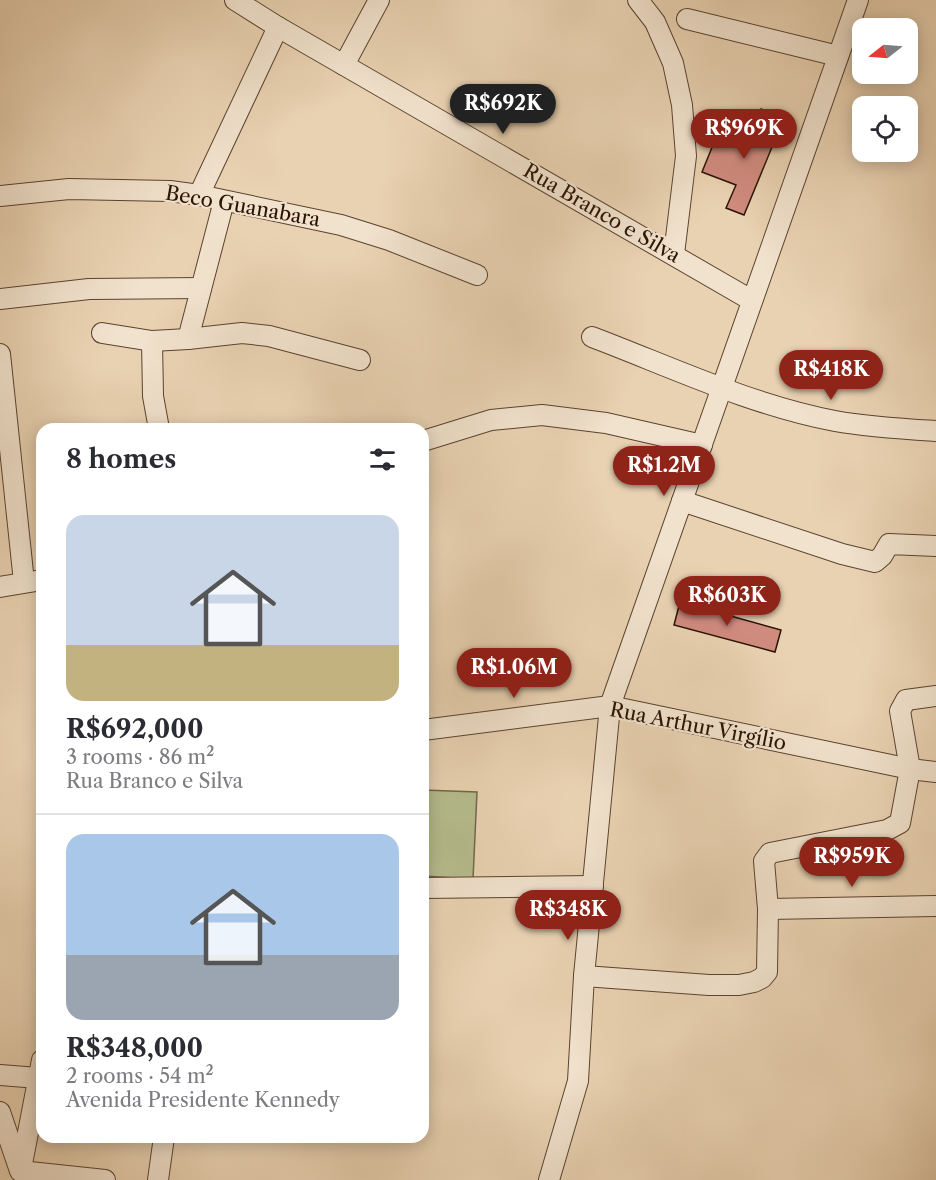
<!DOCTYPE html>
<meta charset="utf-8">
<style>
body{margin:0;font-family:"Libre Caslon Text",serif;background:#f2f2f3;color:#2b2b33;height:100vh;display:flex;flex-direction:column;font-size:22px;white-space:nowrap}
*{box-sizing:border-box;margin:0}
p{font-size:20px;color:#7c7c81}
.icon{flex:none;width:33px;height:33px;fill:none;stroke:currentColor;stroke-width:2;stroke-linecap:round;stroke-linejoin:round}
.map{position:relative;flex:1;overflow:hidden}
.sheet{position:absolute;left:36px;top:423px;width:393px;height:720px;display:flex;flex-direction:column;background:#fff;border-radius:18px;box-shadow:0 3px 15px #0003}
.sheet>*{flex:none}
.needle{width:39px;rotate:253deg}
.controls{position:absolute;left:852px;top:18px;display:grid;gap:12px}
.controls a{display:grid;place-items:center;width:66px;height:66px;border-radius:12px;background:#fff;box-shadow:0 3px 15px #0003;font-size:30px}
.price{position:absolute;translate:-50% -51px;padding:0 14px;border-radius:21px;background:#8f2418;color:#fff;font-size:20px;line-height:39px;filter:drop-shadow(0 2px 3px #0008)}
.price::after{content:'';position:absolute;left:50%;top:36px;width:18px;height:14px;margin-left:-9px;background:inherit;clip-path:polygon(0 0,100% 0,50% 100%)}
.price.active{background:#222;color:#fff}
ul{padding:0;list-style:none}
li{display:grid;align-content:center;gap:12px;height:318px;padding:0 30px}
li+li{border-top:2px solid #e1e1e2}
li span{display:grid;place-items:center;height:186px;border-radius:18px;color:#555}
li>.icon{margin-inline-start:auto}
span .icon{width:108px;height:108px;fill:#fffc;stroke-width:1}
li b{font-size:26px}
h2{display:flex;justify-content:space-between;align-items:center;height:72px;padding:0 30px;font-size:26px}
.map>svg:first-child{display:block}
</style>
<div class="map">
<svg width="936" height="1180" viewBox="0 0 936 1180">
<rect width="100%" height="100%" fill="#e9d2b2"/>
<filter id="stains"><feTurbulence type="fractalNoise" baseFrequency=".00333" numOctaves="4"/><feColorMatrix values="0 0 0 0 .2 0 0 0 0 .09 0 0 0 0 .02 0 0 0 .5 -.17"/></filter>
<radialGradient id="worn" r=".72"><stop offset=".6" stop-color="#630" stop-opacity="0"/><stop offset="1" stop-color="#630" stop-opacity=".3"/></radialGradient>
<path fill="#b5bc8d" stroke="#706848" stroke-width="1.5" d="M423,790L477,792L473,879L423,876Z"/>
<g fill="#d08b7f" stroke="#2b1303" stroke-width="1.5">
<path d="M761,109L784,118L744,215L726,208L736,185L702,172L715,140L748,142Z"/>
<path d="M680,602L781,630L775,652L674,625Z"/>
</g>
<g fill="none" stroke-linecap="round" stroke-linejoin="round">
<g stroke="#5a432f" stroke-width="22">
<g id="minor">
<path d="M235,0L278,27L751,300"/>
<path d="M638,0L655,22L673,63L682,105L686,156L674,254"/>
<path d="M687,19L838,56"/>
<path d="M344,65L379,0"/>
<path d="M199,195L278,27"/>
<path d="M0,196L69,189L170,191L199,195L341,225L389,240L477,275"/>
<path d="M0,299L89,289L201,288"/>
<path d="M102,333L152,341L188,339L242,333L269,336L360,360"/>
<path d="M592,337C671,367 751,405 835,421C868,427 903,429 936,431"/>
<path d="M188,339L224,201"/>
<path d="M152,341L153,396L159,429"/>
<path d="M0,354L24,582"/>
<path d="M423,441L491,420L542,415L606,423L702,445"/>
<path d="M682,501L842,554L875,562L882,556L889,544L936,546"/>
<path d="M0,587L42,580"/>
<path d="M423,730L610,706L910,769L936,772"/>
<path d="M423,888L593,886"/>
<path d="M768,909L936,906"/>
<path d="M584,976L709,985H739L754,982L762,978L767,972L768,909L764,861L770,853L887,830L900,823L910,769L900,711L906,700L936,696"/>
<path d="M0,1075L38,1078"/>
<path d="M0,1112L20,1171L105,1180"/>
<path d="M21,1169L42,1060"/>
<path d="M158,1180L164,1137"/>
<path d="M549,1180L578,1081L584,976L610,706L858,0"/>
</g>
</g>
<use href="#minor" stroke="#f1e2cd" stroke-width="20"/>
</g>
<g text-anchor="middle" dominant-baseline="central" stroke-width="4.5" stroke-linejoin="round" paint-order="stroke">
<g font-size="20" fill="#2b1303" stroke="#f1e2cd">
<text transform="translate(243 206) rotate(10)">Beco Guanabara</text>
<text transform="translate(602 213) rotate(30)">Rua Branco e Silva</text>
<text transform="translate(698 726) rotate(11)">Rua Arthur Virgílio</text>
</g>
</g>
<rect width="100%" height="100%" filter="url(#stains)"/>
<rect width="100%" height="100%" fill="url(#worn)"/>
</svg>
<div class="controls">
<a><svg class="needle" viewBox="-14 -14 28 28"><path d="M0-13l5 13h-10z" fill="#e53935"/><path d="M0 13l5-13h-10z" fill="#7c7c81"/></svg></a>
<a><svg class="icon" aria-label="locate" viewBox="0 0 24 24"><circle cx="12" cy="12" r="6"/><path d="M12 2v4M12 18v4M2 12h4M18 12h4"/></svg></a>
</div>
<b class="price active" style="left:503px;top:135px">R$692K</b>
<b class="price" style="left:744px;top:160px">R$969K</b>
<b class="price" style="left:831px;top:401px">R$418K</b>
<b class="price" style="left:664px;top:497px">R$1.2M</b>
<b class="price" style="left:727px;top:627px">R$603K</b>
<b class="price" style="left:514px;top:699px">R$1.06M</b>
<b class="price" style="left:852px;top:888px">R$959K</b>
<b class="price" style="left:568px;top:941px">R$348K</b>
<section class="sheet">
<h2>8 homes<svg class="icon" aria-label="filters" viewBox="0 0 24 24"><path d="M4 7h16M4 17h16"/><circle cx="9" cy="7" r="2"/><circle cx="15" cy="17" r="2"/></svg></h2>
<ul>
<li><span style="background:linear-gradient(#c9d6e8 70%,#c2b280 0)"><svg class="icon" aria-label="home" viewBox="0 0 24 24"><path d="M3 11l9-7 9 7M6 9v11h12V9"/></svg></span><div><b>R$692,000</b><p>3 rooms · 86 m²</p><p>Rua Branco e Silva</p></div></li>
<li><span style="background:linear-gradient(#a9c7e8 65%,#9aa5b1 0)"><svg class="icon" aria-label="home" viewBox="0 0 24 24"><path d="M3 11l9-7 9 7M6 9v11h12V9"/></svg></span><div><b>R$348,000</b><p>2 rooms · 54 m²</p><p>Avenida Presidente Kennedy</p></div></li>
</ul>
</section>
</div>
